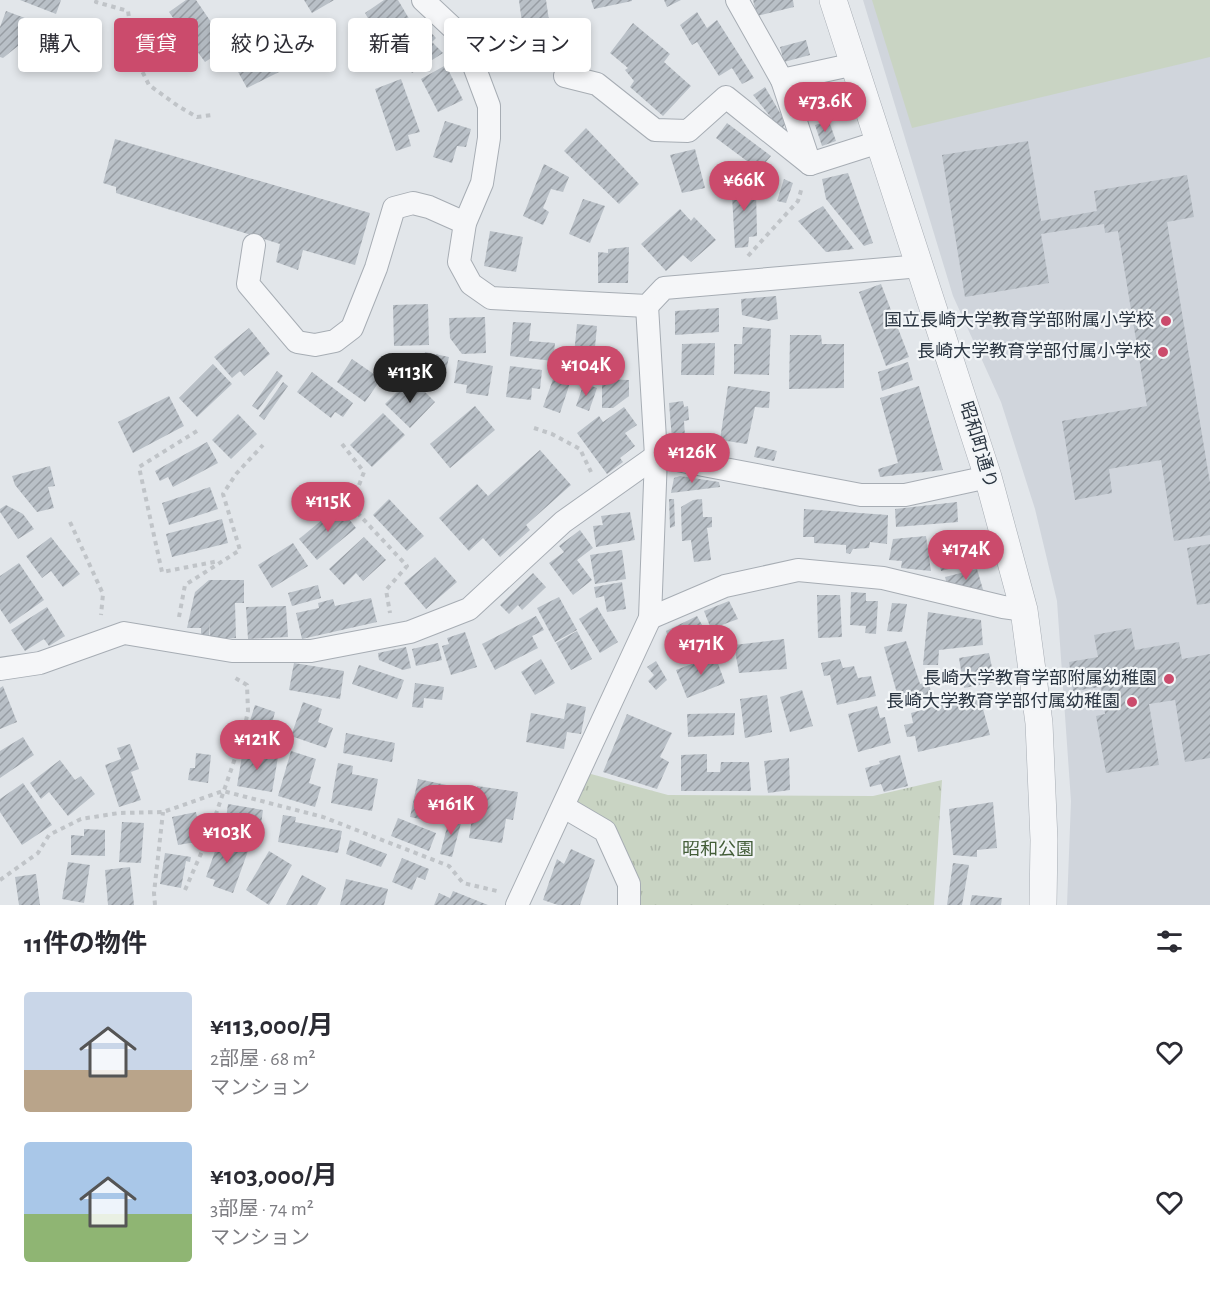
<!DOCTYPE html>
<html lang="ja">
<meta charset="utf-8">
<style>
body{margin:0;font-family:"Alegreya Sans","Noto Sans JP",sans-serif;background:#f7f7f7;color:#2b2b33;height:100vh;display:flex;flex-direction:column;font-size:22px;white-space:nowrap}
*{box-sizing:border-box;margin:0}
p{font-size:20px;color:#7c7c81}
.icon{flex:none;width:33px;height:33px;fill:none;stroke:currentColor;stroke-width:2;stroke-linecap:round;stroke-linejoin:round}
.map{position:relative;height:905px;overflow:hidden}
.details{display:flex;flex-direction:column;background:#fff;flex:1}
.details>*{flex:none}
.hud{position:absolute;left:18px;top:18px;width:600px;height:54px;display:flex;gap:12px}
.price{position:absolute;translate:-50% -51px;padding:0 14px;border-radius:21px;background:#cb4b6c;color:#fff;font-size:20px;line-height:39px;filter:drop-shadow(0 2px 3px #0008)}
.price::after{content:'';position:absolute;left:50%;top:36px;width:18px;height:14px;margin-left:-9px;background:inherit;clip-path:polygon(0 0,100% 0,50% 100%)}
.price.selected{background:#222;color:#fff}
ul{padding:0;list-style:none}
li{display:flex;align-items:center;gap:18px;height:150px;padding:0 24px}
li span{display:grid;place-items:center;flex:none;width:168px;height:120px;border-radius:6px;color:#555}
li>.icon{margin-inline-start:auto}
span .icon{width:72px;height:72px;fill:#fffc;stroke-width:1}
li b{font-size:26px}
h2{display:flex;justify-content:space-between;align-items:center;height:72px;padding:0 24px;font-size:26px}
.tag{padding:0 21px;border-radius:6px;background:#fff;box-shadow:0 3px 9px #0003;font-size:21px;line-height:54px}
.tag.selected{background:#cb4b6c;color:#fff}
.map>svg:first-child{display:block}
</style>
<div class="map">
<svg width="1210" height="905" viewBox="0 0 1210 905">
<defs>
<pattern id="park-tufts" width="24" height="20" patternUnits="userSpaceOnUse" patternTransform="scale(1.5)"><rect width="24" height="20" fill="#c9d4c3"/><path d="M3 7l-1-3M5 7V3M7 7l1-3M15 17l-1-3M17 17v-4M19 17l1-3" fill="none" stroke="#adb7a9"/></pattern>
<pattern id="building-hatch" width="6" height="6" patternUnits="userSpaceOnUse" patternTransform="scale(1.5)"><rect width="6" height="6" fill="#b9c0c7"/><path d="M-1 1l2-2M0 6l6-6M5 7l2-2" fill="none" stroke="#979da3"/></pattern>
</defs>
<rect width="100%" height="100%" fill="#e2e6ea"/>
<path fill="#d0d5dc" d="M863,0H1210V905H1067L1071,801L1057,601L1035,509L1001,402L953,296Z"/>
<path fill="url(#park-tufts)" d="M580,771L668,795L873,796L942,780L934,905H629L605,831L564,807Z"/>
<path fill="#c9d4c3" d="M872,0H1210V57L912,128Z"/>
<g fill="url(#building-hatch)">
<path d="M20,0H61L56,14Z"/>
<path d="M186,0H196L228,47L205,62L194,47L184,51L174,36L182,31L169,12Z"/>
<path d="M304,0H334L312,13Z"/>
<path d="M384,0H398L411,22L382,43L365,13Z"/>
<path d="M519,0H546L550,27L523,31Z"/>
<path d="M591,0H632V1L594,9Z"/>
<path d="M664,0H681L667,7Z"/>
<path d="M753,0H793L794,7L757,16Z"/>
<path d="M6,11L44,25L3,58L0,57V27Z"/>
<path d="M697,12L707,28L717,20L754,78L742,84L732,68L719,76L697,42L692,45L680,25Z"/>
<path d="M633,23L670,54L664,62L691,86L663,116L630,87L634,81L625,70L628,68L610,53Z"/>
<path d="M425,26L436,38L432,42L443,53L412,73L392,53Z"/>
<path d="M317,32L319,35L327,32L335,49L300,66L290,44Z"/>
<path d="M806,40L810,55L784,62L780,47Z"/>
<path d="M275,51L285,69L247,88L237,70Z"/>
<path d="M446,65L463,100L438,112L421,79Z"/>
<path d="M401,79L420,132L408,135L411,146L396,151L375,89Z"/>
<path d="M765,87L786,123L781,130L753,95Z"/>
<path d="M819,88L827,113L806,120L797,94Z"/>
<path d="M445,121L471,129L466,147L457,146L452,163L433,157Z"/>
<path d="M829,121L836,141L822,146L815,125Z"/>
<path d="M727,123L771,156L759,170L716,138Z"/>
<path d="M586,128L639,184L619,204L564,151Z"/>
<path d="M115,139L370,213L355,265L303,250L298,270L276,262L280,244L116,193V187L103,183Z"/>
<path d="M1028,141L1041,221L1097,211L1094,191L1187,175L1194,217L1167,222L1210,483V535L1174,541L1161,460L1109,469L1112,493L1075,500L1062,421L1147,406L1118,231L1105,233L1104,224L1041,234L1049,283L965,297L942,155Z"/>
<path d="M695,149L705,188L682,193L670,155Z"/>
<path d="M544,164L569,177L563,192L551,189L543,208L549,212L543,225L523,216Z"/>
<path d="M848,173L873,243L864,246L826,199L822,179Z"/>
<path d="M746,176L745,187L756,188L757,236L749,237L748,247L735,248L731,178Z"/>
<path d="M784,179L793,183L786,203L777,201Z"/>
<path d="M583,199L605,206L590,243L569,234Z"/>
<path d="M823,206L854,249L826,252L798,221Z"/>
<path d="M680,209L691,221L694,217L716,240L691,262L683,255L666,271L641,244Z"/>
<path d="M490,231L523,237L516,272L484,266Z"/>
<path d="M629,247L628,283H598V252L608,253V249Z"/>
<path d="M881,284L909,357L886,366L859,292Z"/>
<path d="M776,296L778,319L768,321L742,315L741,299Z"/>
<path d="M428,304L429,345L394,346L393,305Z"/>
<path d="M719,308V332L675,335V311Z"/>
<path d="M485,317L486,353L462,354L450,338L449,318Z"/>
<path d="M513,322L531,323L529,341L555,343L553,361L510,356Z"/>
<path d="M577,324L597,326L595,347L614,349L613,369L573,365Z"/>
<path d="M743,327L771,329L769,375L734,374V344H742Z"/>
<path d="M249,328L270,354L244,376L240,371L232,378L214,357Z"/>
<path d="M790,335H821L822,344H844V388L789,389Z"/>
<path d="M715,343L714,375H681L682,344Z"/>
<path d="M425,352L449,357L443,384L404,375L408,356L424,360Z"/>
<path d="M352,359L381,379L365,402L337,382Z"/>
<path d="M458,360L493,366L488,396L466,393L467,385L454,383Z"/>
<path d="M908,362L913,380L882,391L878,372Z"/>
<path d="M213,364L232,384L197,417L179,398Z"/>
<path d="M510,366L542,370L540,389L532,388L531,400L506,397Z"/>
<path d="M277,371L283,376L258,410L252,406Z"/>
<path d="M556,371L572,377L560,413L543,407Z"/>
<path d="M312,372L353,403L343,417L335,412L331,418L297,392Z"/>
<path d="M602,379L629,380V396L613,408H602Z"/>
<path d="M283,382L288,386L264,420L259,416Z"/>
<path d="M406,383L417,384L435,402L410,428L385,404Z"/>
<path d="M584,383L597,388L589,411L576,406Z"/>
<path d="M728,386L770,392L769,408L755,407L747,444L720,440Z"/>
<path d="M919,386L943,470L880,477L878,469L898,463L880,398Z"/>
<path d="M169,396L184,426L133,453L118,422Z"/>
<path d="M683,401L684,407L688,406L689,420L684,421L685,437L672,439L669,403Z"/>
<path d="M475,406L495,430L450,468L430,444Z"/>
<path d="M624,407L637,425L625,433L635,446L620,458L623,462L607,474L577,433L599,416L603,422Z"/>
<path d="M383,413L405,435L372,467L350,445Z"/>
<path d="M238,414L257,434L231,459L212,440Z"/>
<path d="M207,442L218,463L173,487L168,477L160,481L155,471Z"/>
<path d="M757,446L777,451L774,461L754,457Z"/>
<path d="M540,450L571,485L526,525L530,530L500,557L483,538L469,551L439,518L477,484L488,496Z"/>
<path d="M50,466L55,486L48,487L54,508L37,512L15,485L12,476Z"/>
<path d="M680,476L719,482L720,487L671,493L674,478Z"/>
<path d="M210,487L218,509L169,525L162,503Z"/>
<path d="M389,499L424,536L407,551L373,515Z"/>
<path d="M669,499H674L675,526L670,528Z"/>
<path d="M702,499L703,517H712V527L707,528L711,560L694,562L691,540L682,541L681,507L693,500Z"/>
<path d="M957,502L958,522L896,527L895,509Z"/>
<path d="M6,505L23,514L34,529L18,539L0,512V509Z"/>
<path d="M339,506L356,528L317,560L299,539Z"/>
<path d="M804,509L888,515L887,544L870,542L869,548L853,549L850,554L846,553V545L814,543V537H803Z"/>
<path d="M630,512L635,540L596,547L593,526L603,525L601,516Z"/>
<path d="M222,519L228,543L172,557L166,534Z"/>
<path d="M580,530L593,548L577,560L592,580L573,595L549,563L564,552L559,546Z"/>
<path d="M963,530L973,563L941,571L934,537Z"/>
<path d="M926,536L931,571L901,568L902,561L889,560L893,539Z"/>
<path d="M51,537L80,574L63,587L51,571L42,578L26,556Z"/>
<path d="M364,537L386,560L363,581L356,573L344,585L329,569Z"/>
<path d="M293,543L308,566L272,588L258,565Z"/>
<path d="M1210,544V603L1197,605L1187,548Z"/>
<path d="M622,550L626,579L595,584L590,555Z"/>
<path d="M435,557L457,582L426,609L404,583Z"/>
<path d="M19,563L44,600L10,624L0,609V576Z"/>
<path d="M977,569L984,593L947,584L945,577Z"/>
<path d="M533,573L546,587L522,610L518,605L509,614L500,605Z"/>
<path d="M209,580H244V603H235L236,638L210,639V622L209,639L201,638V628H187L195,592Z"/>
<path d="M622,582L626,609L607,612L604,596L596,598L594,587Z"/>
<path d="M318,585L321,598L292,606L288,593Z"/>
<path d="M851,592L866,593V601H878L876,634L865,633L866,626L850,625Z"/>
<path d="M817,595H840L842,637L818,638Z"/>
<path d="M559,597L577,630L555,642L537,608Z"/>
<path d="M371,598L377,622L302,639L296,613L319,608L318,603L333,599L335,606Z"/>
<path d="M729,601L738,619L711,629L704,611Z"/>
<path d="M892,603L907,604L902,632L887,631Z"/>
<path d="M286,606L288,637L248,639L246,607Z"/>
<path d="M47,607L65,636L49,646L44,639L25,651L11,630Z"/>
<path d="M597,607L618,642L600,653L579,619Z"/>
<path d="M928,612L981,620L983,645L939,650L938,665H923Z"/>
<path d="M536,616L544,630L532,636L538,648L495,670L482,644Z"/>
<path d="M697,616L706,632L672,650L666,631Z"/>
<path d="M1131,628L1135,650L1179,642L1182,659L1210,654V758L1185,762L1175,700L1149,704L1159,765L1106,773L1096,716L1105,714L1101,687L1073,691L1069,662L1098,657L1094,635Z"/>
<path d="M577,631L592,659L571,670L556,643Z"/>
<path d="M465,632L477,667L451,675L442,646L449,644L447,638Z"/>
<path d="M784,639L787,669L739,673L734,645Z"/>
<path d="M906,641L920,684L929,682L932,699L900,704L884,647Z"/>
<path d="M438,643L442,660L416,666L412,649Z"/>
<path d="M406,647L411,668L403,670L379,660L378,653Z"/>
<path d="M989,653L995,682L964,688L959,658Z"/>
<path d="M715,655L725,683L687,698L676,670Z"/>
<path d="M541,659L555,683L535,695L521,672Z"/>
<path d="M840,659L843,668L854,666L858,678L871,676L876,696L837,705L830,675L824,676L821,663Z"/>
<path d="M656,661L667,680L656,690L648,681L654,675L647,667Z"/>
<path d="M294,663L344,671L340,699L289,690Z"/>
<path d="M359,665L404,680L397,699L352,684Z"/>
<path d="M415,683L444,687L442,700L424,698L423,708L412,707Z"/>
<path d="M3,686L17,722L0,729V688Z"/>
<path d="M802,690L813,726L790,732L780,697Z"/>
<path d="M979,694L990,735L918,752L915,736L907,737L904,725L913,723L911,713Z"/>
<path d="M767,695L772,732L745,738L740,699Z"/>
<path d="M303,702L322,709L318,722L333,728L326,748L291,736Z"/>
<path d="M567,703L586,707L581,734L567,732L564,749L526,742L531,713L564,719Z"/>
<path d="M255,705L275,712L271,727L250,721Z"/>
<path d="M877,706L880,718L885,717L891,743L858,752L848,714Z"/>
<path d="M735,713L734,735L688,737L687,714Z"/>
<path d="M627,714L672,733L660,757L669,762L657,789L603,772Z"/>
<path d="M346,733L395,743L392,762L343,753Z"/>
<path d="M23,737L34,755L0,778V751Z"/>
<path d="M130,744L139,769L131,772L141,800L119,807L105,765L121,759L117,748Z"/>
<path d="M243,750L278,757L272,792L237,786Z"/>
<path d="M291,751L316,759L309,783L321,787L315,807L278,796Z"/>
<path d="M196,753L211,755L208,783L188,780L190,768H195Z"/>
<path d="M707,754V772H720L721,762H749L751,791H681V755Z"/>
<path d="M900,755L908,786L884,792L881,784L870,787L865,768L880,764L879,761Z"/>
<path d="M789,758L790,790L768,793L764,761Z"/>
<path d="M60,760L75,780L81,776L95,794L68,816L49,792L41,799L30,783Z"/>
<path d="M338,763L353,766L352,774L378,779L372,811L331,803Z"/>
<path d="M418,779L456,787L453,802L439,798L434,822L410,817Z"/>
<path d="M23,783L52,825L22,845L0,812V799Z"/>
<path d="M477,786L518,792L513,820L506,819L502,843L469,838Z"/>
<path d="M993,802L997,848L977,850V857L953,855L949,809Z"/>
<path d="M228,804L263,810L260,832L225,826Z"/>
<path d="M196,812L202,841L178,845L172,817Z"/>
<path d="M283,815L296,817L295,822L342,831L338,853L278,842Z"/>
<path d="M450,816L462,819L452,857L440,854Z"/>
<path d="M398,818L436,833L429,851L391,836Z"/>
<path d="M122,822L144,823L141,863L119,862Z"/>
<path d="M84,829L105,830V856L71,855V835L84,836Z"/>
<path d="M220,837L249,848L233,893L213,886L215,880L206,877Z"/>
<path d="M350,840L387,854L381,867L346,854Z"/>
<path d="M571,849L595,860L580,905H558L543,900L557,859L564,864Z"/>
<path d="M269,851L292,865L269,905L246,890Z"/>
<path d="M165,853L191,857L190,862L186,861L181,888L160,884Z"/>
<path d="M402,858L429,869L425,880L417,877L412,890L392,882Z"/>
<path d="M68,862L90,865L84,903L62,899Z"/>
<path d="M953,863L969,865L962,905H947Z"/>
<path d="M130,867L134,905H108L105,870Z"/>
<path d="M36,874L40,905H19L15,877Z"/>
<path d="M302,875L326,888L317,905H286Z"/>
<path d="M346,879L388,889L384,905H340Z"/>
<path d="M453,891L488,905H434L439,893L450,898Z"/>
<path d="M972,895L1002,898L1001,905H970Z"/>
</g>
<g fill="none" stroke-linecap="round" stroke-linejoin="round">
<g stroke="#a7adb4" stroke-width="24">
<g id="minor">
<path d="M423,0L455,30L474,66L489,106V138L482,183L465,223L459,262L471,284L491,298L647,306L664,288L921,266"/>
<path d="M737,0L782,80L810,164"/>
<path d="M565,76L597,84L655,130L688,131L726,97L810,164L879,142"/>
<path d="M782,80L855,64"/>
<path d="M254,245L248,284L297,342L315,345L335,341L352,328L376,268L394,208L413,203L429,207L465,223"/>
<path d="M650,618L725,586L798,570L883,578L1003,607L1024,610"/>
<path d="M0,669L40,663L124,633L232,651H311L410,632L469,609L563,522L656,456L861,495H905L988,477"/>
<path d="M564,807L605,831L629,884V905"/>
<path d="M517,905L650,618L656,456L647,306"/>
</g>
</g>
<g stroke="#a7adb4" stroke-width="28">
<path id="tertiary" d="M833,0L988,477L1024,610L1039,723L1044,840L1043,905"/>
</g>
<g stroke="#c0c4c8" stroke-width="4" stroke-dasharray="4.5 4.5" stroke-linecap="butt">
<path d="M97,0L96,2L128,11L135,57L149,85L178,106L197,117L212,115"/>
<path d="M748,256L798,201L802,187"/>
<path d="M534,428L552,434L580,449L591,472"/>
<path d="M197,431L139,467L162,572L219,561"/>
<path d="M342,444L364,472L351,506L407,566L386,590L390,613"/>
<path d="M70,522L103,594L101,615"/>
<path d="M179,617L185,585L240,550L223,494L236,474L263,445"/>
<path d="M0,880L38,853L49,835L81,819L119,813L163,812L223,791L323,817L449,866L463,883L497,891"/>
<path d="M185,890L207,840L243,735L248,711L247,685L232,676"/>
<path d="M155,905L154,893L163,812"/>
</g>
<use href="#minor" stroke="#f5f6f8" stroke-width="22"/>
<use href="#tertiary" stroke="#f5f6f8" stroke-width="27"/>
</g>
<g fill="#cb4b6c" stroke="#f2f5f7" stroke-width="2">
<circle cx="1166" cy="321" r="6"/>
<circle cx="1163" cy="352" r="6"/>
<circle cx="1169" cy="679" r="6"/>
<circle cx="1132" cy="702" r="6"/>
</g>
<g text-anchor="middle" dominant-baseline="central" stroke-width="4.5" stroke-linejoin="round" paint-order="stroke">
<g font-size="18" fill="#2a3541" stroke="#f2f5f7" text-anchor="end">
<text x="1154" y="321">国立長崎大学教育学部附属小学校</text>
<text x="1151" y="352">長崎大学教育学部付属小学校</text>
<text x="1157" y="679">長崎大学教育学部附属幼稚園</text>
<text x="1120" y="702">長崎大学教育学部付属幼稚園</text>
</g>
<g font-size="18" fill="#2a3541" stroke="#f2f5f7">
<text transform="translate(978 445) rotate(73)">昭和町通り</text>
</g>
<g font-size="18" fill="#435d38" stroke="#f2f5f7">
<text x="718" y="850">昭和公園</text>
</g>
</g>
</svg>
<b class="price" style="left:825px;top:133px">¥73.6K</b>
<b class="price" style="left:744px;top:212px">¥66K</b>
<b class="price" style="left:586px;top:397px">¥104K</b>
<b class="price selected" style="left:410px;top:404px">¥113K</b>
<b class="price" style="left:692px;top:484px">¥126K</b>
<b class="price" style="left:328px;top:533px">¥115K</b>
<b class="price" style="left:966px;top:581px">¥174K</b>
<b class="price" style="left:701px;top:676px">¥171K</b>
<b class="price" style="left:257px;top:771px">¥121K</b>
<b class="price" style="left:451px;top:836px">¥161K</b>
<b class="price" style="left:227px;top:864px">¥103K</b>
<div class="hud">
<a class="tag">購入</a>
<a class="tag selected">賃貸</a>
<a class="tag">絞り込み</a>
<a class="tag">新着</a>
<a class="tag">マンション</a>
</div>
</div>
<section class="details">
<h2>11件の物件<svg class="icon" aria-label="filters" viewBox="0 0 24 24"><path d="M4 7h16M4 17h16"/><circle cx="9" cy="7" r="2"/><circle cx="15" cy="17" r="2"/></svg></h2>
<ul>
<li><span style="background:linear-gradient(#c9d6e8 65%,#b9a48a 0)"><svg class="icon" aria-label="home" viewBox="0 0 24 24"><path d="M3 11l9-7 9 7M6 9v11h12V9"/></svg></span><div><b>¥113,000/月</b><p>2部屋 · 68 m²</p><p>マンション</p></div><svg class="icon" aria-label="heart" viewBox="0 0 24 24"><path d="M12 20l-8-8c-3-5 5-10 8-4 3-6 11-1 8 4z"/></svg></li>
<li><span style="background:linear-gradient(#a9c7e8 60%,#8fb573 0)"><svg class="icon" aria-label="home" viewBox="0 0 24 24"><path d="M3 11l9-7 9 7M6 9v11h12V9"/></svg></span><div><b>¥103,000/月</b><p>3部屋 · 74 m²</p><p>マンション</p></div><svg class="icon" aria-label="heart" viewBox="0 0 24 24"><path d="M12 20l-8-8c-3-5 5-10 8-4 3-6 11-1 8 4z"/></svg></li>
</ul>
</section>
